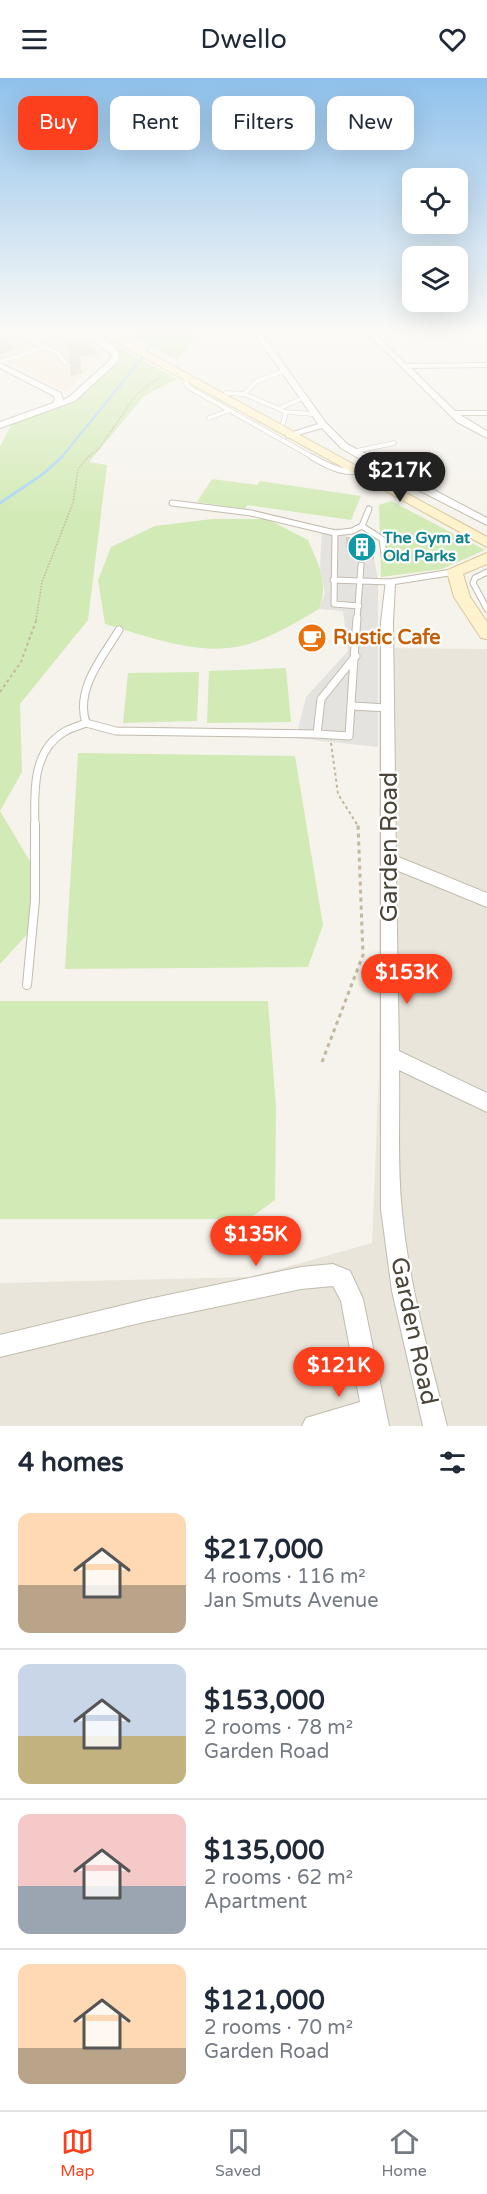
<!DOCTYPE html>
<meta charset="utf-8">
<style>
body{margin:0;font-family:"Varela Round",sans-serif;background:#f6f6f7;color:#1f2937;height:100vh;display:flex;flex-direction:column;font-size:22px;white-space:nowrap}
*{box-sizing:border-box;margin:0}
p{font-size:20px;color:#747a83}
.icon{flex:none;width:33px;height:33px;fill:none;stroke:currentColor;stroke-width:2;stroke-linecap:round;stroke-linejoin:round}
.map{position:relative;height:1348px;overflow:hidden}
.panel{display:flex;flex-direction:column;background:#fff;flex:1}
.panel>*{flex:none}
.top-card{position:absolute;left:18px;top:18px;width:452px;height:54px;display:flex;gap:12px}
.buttons{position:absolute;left:402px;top:90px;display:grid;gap:12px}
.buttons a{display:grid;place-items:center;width:66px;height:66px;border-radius:12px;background:#fff;box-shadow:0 6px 24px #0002;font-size:30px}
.price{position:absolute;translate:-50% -51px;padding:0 14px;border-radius:21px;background:#fc3f1d;color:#fff;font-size:20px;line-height:39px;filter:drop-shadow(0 2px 3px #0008)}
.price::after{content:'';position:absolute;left:50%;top:36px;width:18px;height:14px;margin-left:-9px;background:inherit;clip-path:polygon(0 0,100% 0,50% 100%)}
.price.on{background:#222;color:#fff}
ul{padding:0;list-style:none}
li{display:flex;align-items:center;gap:18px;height:150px;padding:0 18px}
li+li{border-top:2px solid #e0e1e3}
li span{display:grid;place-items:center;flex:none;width:168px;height:120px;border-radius:12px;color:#555}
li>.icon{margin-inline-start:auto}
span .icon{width:72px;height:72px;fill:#fffc;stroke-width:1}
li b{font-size:26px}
h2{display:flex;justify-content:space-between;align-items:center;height:72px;padding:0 18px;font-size:26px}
.pill{padding:0 21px;border-radius:12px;background:#fff;box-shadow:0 6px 24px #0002;font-size:21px;line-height:54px}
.pill.on{background:#fc3f1d;color:#fff}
header{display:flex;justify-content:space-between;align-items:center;height:78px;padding:0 18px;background:#fff;font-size:27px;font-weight:600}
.dock{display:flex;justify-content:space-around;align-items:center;height:84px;border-top:2px solid #e0e1e3;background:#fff;font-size:16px;color:#747a83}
.dock a{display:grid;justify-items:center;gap:3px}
.dock .on{color:#fc3f1d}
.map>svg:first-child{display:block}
</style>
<header><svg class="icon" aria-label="menu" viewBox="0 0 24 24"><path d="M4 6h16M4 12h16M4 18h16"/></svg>Dwello<svg class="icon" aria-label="heart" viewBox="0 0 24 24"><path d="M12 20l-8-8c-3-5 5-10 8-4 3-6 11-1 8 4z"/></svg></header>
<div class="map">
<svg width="487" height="1348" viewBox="0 0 487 1348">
<rect width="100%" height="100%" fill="#f6f3ec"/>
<path fill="#eae5da" d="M379,570L487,571V1348H0V1205L251,1199L372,1165L379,994Z"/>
<path fill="#f7ead8" d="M0,253H69L106,275L66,314L0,280Z"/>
<g fill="#d2eab5">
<path d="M129,253H194L193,262L177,282L125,254Z"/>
<path d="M118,269L177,301L144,318L89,384L107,387L88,542L20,626L22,694L0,733L34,790L31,852L0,886V369L11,347L72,324L121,281Z"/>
<path d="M212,401L257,407L260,403L361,418L351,442L247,427L245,431L197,424Z"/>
<path d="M391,423L485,472L442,491L381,499L379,427Z"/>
<path d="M212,441H267L308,462C319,488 329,504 319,531C297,544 274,558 249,566C203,580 150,559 105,546L98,502L111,469L155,448Z"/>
<path d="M286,590L291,644L207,645L209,593Z"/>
<path d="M199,594L197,643L123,645L128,595Z"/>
<path d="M78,675L295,678L323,847L308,889L65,891Z"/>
<path d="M0,923H268L276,1030L275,1122L249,1141H0Z"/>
</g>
<path fill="#e5e3e0" d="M322,450L346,451V469L352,470V480L374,481L378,501V669L296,660L306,619L348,573L343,533L319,531L325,515L320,491Z"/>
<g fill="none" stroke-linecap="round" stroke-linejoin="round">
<path stroke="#a9d4f2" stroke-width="2" d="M61,380L143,279L153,263L164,260L169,253"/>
<path stroke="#a9d4f2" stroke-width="3" d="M0,425L43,396L62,379"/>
</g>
<g fill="#d8cfc1">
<path d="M0,258L18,271L0,276Z"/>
<path d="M67,263L90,266L98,276L80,279L82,295L71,298Z"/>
<path d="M346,459H370L374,462V481L351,480L352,470L346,469Z"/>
</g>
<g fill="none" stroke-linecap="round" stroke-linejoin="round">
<g stroke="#c2bbae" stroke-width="5">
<g id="lane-far3">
<path d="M13,253L59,276L65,285"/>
<path d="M35,263L65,253"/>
<path d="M0,284L45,269"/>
<path d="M187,301L186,306L190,310L314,380"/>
<path d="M226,315L244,316L286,334L314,336"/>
<path d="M244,316L257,303L284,293"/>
<path d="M280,330L303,320"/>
<path d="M209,340L230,332"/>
<path d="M283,345L286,334"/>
<path d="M352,374L394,365"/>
</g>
</g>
<g stroke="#c2bbae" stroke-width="7">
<g id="lane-far2">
<path d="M312,379C331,390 347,398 369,391"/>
<path d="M172,425L251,435L335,455L352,453L362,448L369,431"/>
<path d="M362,448L382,461L384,476"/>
<path d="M335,455L334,526L359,528"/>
<path d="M487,494L475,500L473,505L487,531"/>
<path d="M333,502L390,504"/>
<path d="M357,542L361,487"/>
</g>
</g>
<g stroke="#c2bbae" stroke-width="9">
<g id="lane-far1">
<path d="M119,552C102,580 75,611 86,645L116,653L317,656"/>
<path d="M354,580L349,658L317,656L321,621Z"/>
<path d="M354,580L357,540"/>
<path d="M354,580L356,578"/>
<path d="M352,628L388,630"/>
<path d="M35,748C34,715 32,673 64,654C71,650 79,648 86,645"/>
</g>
</g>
<g stroke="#c2bbae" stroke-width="10">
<path id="lane" d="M27,907L35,822V746"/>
</g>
<g stroke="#c2bbae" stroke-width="2">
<g id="street">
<path d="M80,253C93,253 113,265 120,277L115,286L75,323L0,350V344L53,325L55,322L54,318L0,290V285L61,315L63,322L69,319L109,283L112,277Z"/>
<path d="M253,253H260L326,345L347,366L487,440V447L379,392L341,370L322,350L287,360V356L318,346Z"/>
<path d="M365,253H372L406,286L487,285V289L411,290L455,333H487V337H460L487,353V360L457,344Z"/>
<path d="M455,491L460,494L459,496L395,506L393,544L396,778L487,815V829L396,792L399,973L487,1015V1034L399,992C400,1039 397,1087 402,1134C409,1207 429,1277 447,1348H423L392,1213L381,1131V544L386,502Z"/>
<path d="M333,1186L350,1193L363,1221L389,1348H302L306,1340L360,1324L341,1223L333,1208L301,1211L144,1244L0,1279V1257L144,1222L301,1189Z"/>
</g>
</g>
<g stroke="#d6c79b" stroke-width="2">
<g id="secondary">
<path d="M96,253H109L487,459V469Z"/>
<path d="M487,475V486L463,496L470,519L487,544V561L481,560L454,519L447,494L450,491Z"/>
</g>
</g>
<g stroke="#c4b79f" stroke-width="1.5" stroke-dasharray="1.5 1.5" stroke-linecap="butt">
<path d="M169,278L183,253"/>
<path d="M36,542L42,504L73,425L78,392L86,381L100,369L136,317L162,297"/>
</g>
<g stroke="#c4b79f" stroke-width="2" stroke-dasharray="3 3" stroke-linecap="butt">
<path d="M0,614L21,584L37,540"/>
<path d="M331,665L338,716L358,748"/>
</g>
<path stroke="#c4b79f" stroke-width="3" stroke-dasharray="4 4" stroke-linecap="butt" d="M322,984L363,877L358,746"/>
<use href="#lane-far3" stroke="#fff" stroke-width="4"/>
<use href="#lane-far2" stroke="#fff" stroke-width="5"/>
<use href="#lane-far1" stroke="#fff" stroke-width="7"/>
<use href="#lane" stroke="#fff" stroke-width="8"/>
<use href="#street" fill="#fff" fill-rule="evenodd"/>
<use href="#secondary" fill="#fff3cd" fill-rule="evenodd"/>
</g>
<linearGradient id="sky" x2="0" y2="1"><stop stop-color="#8fc1ec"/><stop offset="0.57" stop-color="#fbfaf6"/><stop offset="1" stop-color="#fbfaf6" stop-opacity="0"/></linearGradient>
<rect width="487" height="442" fill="url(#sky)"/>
<defs>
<g id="building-disc" transform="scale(1.5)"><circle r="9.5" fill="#0f9aa8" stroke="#fff"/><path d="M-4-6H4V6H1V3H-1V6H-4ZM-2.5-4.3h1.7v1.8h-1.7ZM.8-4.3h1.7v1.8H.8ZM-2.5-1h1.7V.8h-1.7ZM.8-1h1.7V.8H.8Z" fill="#fff"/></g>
<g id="cafe-disc" transform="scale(1.5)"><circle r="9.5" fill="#e8710a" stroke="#fff"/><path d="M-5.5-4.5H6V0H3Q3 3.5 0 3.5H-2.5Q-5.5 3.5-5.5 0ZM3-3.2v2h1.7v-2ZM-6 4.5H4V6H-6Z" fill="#fff"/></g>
</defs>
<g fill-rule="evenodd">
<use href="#building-disc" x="362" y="469"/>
<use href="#cafe-disc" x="312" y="560"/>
</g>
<g text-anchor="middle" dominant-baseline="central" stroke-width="4.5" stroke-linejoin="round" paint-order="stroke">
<g font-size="16" font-weight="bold" fill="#0d838f" stroke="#fff" text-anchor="start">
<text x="383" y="460">The Gym at<tspan x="383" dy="18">Old Parks</tspan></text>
</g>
<g font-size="20" font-weight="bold" fill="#c56008" stroke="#fff" text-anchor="start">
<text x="333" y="560">Rustic Cafe</text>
</g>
<g font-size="24" fill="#4b4439" stroke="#fff">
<text transform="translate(389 769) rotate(-90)">Garden Road</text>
<text transform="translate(414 1253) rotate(78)">Garden Road</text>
</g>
</g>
</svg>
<div class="buttons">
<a><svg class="icon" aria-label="locate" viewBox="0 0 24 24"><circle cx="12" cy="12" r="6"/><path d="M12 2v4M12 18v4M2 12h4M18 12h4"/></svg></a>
<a><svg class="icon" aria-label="layers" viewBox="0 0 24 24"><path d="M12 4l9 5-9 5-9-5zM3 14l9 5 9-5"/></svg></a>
</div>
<b class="price on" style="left:400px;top:425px">$217K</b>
<b class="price" style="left:407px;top:927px">$153K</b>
<b class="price" style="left:256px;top:1189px">$135K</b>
<b class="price" style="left:339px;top:1320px">$121K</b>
<div class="top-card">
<a class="pill on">Buy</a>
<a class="pill">Rent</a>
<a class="pill">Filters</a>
<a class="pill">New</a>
</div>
</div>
<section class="panel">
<h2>4 homes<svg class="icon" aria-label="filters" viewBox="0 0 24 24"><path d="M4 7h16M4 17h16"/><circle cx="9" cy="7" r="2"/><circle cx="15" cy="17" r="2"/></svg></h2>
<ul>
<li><span style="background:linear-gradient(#ffd9b3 60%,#b9a48a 0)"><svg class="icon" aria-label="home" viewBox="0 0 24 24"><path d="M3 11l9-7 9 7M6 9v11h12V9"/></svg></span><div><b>$217,000</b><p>4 rooms · 116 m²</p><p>Jan Smuts Avenue</p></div></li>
<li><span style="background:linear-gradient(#c9d6e8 60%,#c2b280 0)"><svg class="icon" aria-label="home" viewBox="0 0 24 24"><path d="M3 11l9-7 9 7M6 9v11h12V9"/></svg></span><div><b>$153,000</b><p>2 rooms · 78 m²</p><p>Garden Road</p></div></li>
<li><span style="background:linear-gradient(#f6c9c9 60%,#9aa5b1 0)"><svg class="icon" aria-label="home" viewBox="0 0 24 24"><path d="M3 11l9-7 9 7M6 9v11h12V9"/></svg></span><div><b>$135,000</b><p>2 rooms · 62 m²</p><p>Apartment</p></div></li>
<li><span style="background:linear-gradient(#ffd9b3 70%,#b9a48a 0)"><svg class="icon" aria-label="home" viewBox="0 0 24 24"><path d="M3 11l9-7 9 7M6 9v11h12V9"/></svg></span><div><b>$121,000</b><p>2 rooms · 70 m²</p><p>Garden Road</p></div></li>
</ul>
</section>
<nav class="dock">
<a class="on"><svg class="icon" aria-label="map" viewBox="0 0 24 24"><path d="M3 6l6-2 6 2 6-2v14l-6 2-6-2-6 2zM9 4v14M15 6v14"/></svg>Map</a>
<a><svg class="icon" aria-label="saved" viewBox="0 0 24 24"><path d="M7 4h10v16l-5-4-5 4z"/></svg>Saved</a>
<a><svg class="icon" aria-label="home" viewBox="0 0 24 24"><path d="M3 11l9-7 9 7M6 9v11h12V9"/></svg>Home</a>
</nav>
